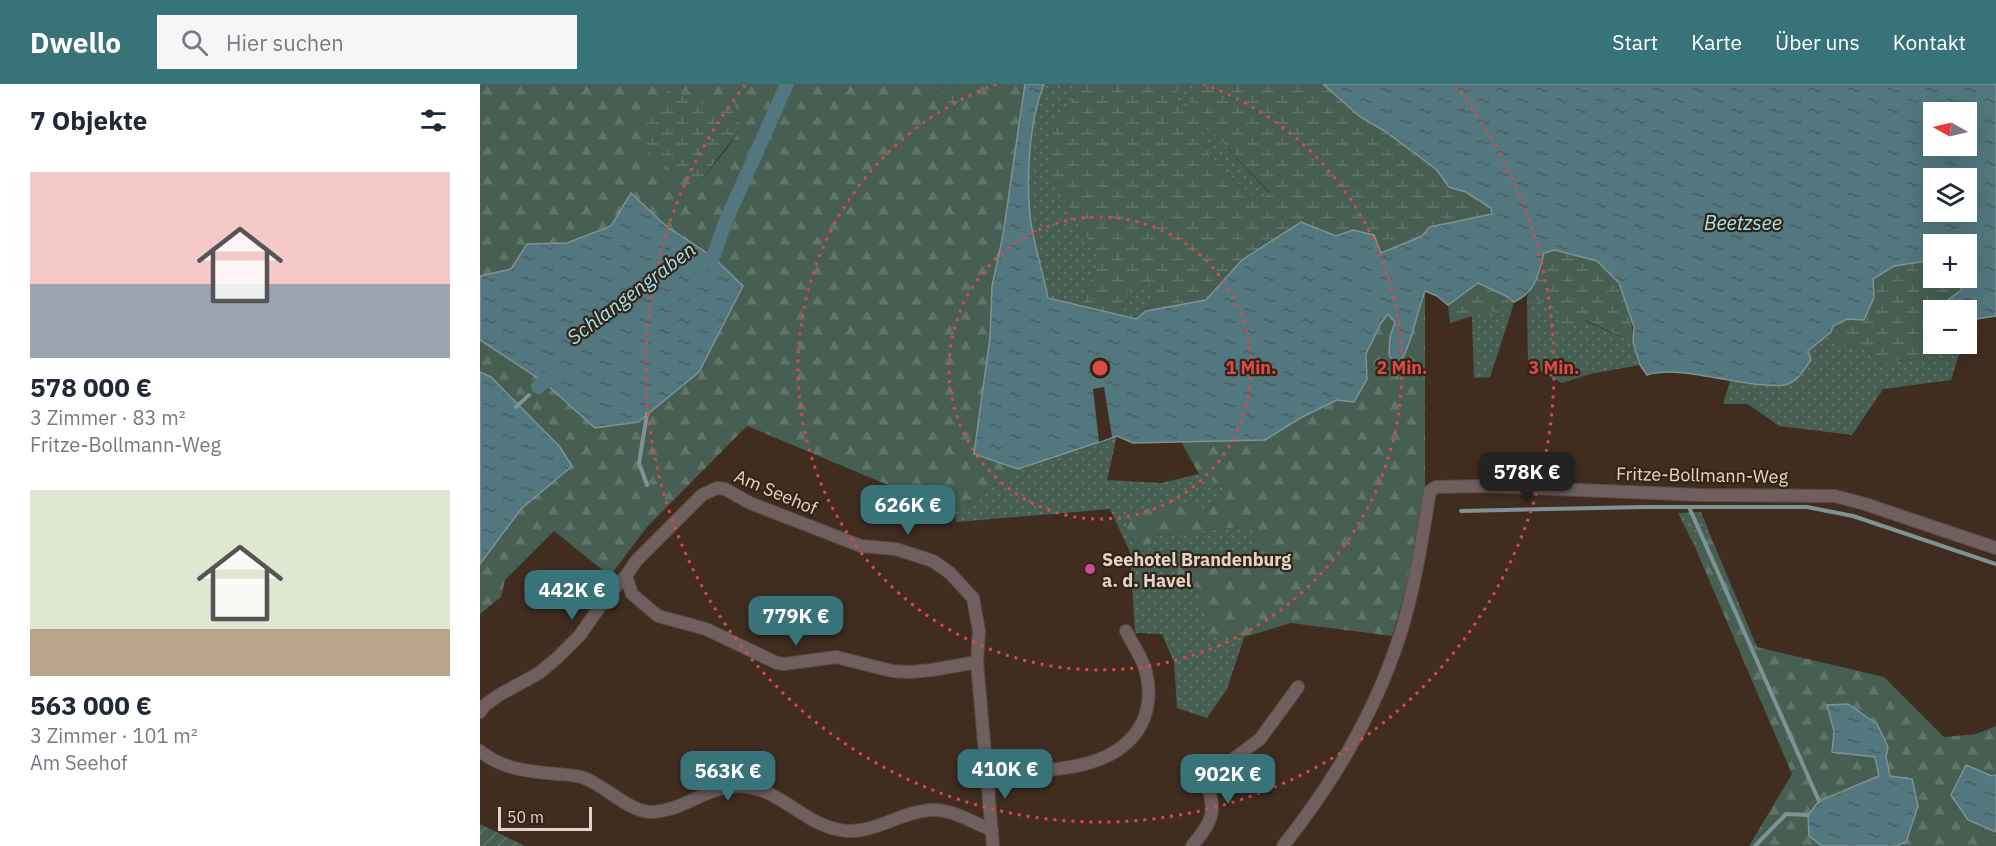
<!DOCTYPE html>
<html lang="de">
<meta charset="utf-8">
<style>
body{margin:0;font-family:"IBM Plex Sans",sans-serif;background:#f6f6f7;color:#1f2937;height:100vh;display:flex;flex-direction:column;font-size:22px;white-space:nowrap}
*{box-sizing:border-box;margin:0}
p{font-size:20px;color:#747a83}
.icon{flex:none;width:33px;height:33px;fill:none;stroke:currentColor;stroke-width:2;stroke-linecap:round;stroke-linejoin:round}
.map{position:relative;flex:1;overflow:hidden}
.sheet{display:flex;flex-direction:column;background:#fff;width:480px}
.sheet>*{flex:none}
.needle{width:39px;rotate:278deg}
.tools{position:absolute;left:1443px;top:18px;display:grid;gap:12px}
.tools a{display:grid;place-items:center;width:54px;height:54px;border-radius:0px;background:#fff;box-shadow:0 6px 24px #0002;font-size:30px}
.scale{position:absolute;left:18px;bottom:15px;width:94px;box-sizing:border-box;padding-left:6px;border:3px solid #e1d5cc;border-top:0;font-size:16px;line-height:21px;white-space:nowrap;color:#e1d5cc;-webkit-text-stroke:4px #352316;paint-order:stroke}
.price{position:absolute;translate:-50% -51px;padding:0 14px;border-radius:12px;background:#377378;color:#fff;font-size:20px;line-height:39px;filter:drop-shadow(0 2px 3px #0008)}
.price::after{content:'';position:absolute;left:50%;top:36px;width:18px;height:14px;margin-left:-9px;background:inherit;clip-path:polygon(0 0,100% 0,50% 100%)}
.price.active{background:#222;color:#fff}
ul{padding:0;list-style:none}
li{display:grid;align-content:center;gap:12px;height:318px;padding:0 30px}
li span{display:grid;place-items:center;height:186px;border-radius:0px;color:#555}
li>.icon{margin-inline-start:auto}
span .icon{width:108px;height:108px;fill:#fffc;stroke-width:1}
li b{font-size:26px}
h2{display:flex;justify-content:space-between;align-items:center;height:72px;padding:0 30px;font-size:26px}
header{display:flex;align-items:center;gap:36px;box-sizing:border-box;height:84px;padding:0 30px;background:#377378;color:#fff}
header strong{font-size:28px}
nav{display:flex;gap:33px;margin-inline-start:auto;font-size:21px}
.search{width:420px;height:54px;background:#f6f6f7;display:flex;align-items:center;gap:15px;box-sizing:border-box;padding:0 21px;border-radius:0px;color:#747a83;font-size:22px}
main{display:flex;flex:1;min-height:0}
.map>svg:first-child{display:block}
</style>
<header>
<strong>Dwello</strong>
<div class="search"><svg class="icon" aria-label="search" viewBox="0 0 24 24"><circle cx="10" cy="10" r="6"/><path d="M15 15l6 6"/></svg>Hier suchen</div>
<nav><a>Start</a><a>Karte</a><a>Über uns</a><a>Kontakt</a></nav>
</header>
<main>
<section class="sheet">
<h2>7 Objekte<svg class="icon" aria-label="filters" viewBox="0 0 24 24"><path d="M4 7h16M4 17h16"/><circle cx="9" cy="7" r="2"/><circle cx="15" cy="17" r="2"/></svg></h2>
<ul>
<li><span style="background:linear-gradient(#f6c9c9 60%,#9aa5b1 0)"><svg class="icon" aria-label="home" viewBox="0 0 24 24"><path d="M3 11l9-7 9 7M6 9v11h12V9"/></svg></span><div><b>578 000 €</b><p>3 Zimmer · 83 m²</p><p>Fritze-Bollmann-Weg</p></div></li>
<li><span style="background:linear-gradient(#dfe7d0 75%,#b9a48a 0)"><svg class="icon" aria-label="home" viewBox="0 0 24 24"><path d="M3 11l9-7 9 7M6 9v11h12V9"/></svg></span><div><b>563 000 €</b><p>3 Zimmer · 101 m²</p><p>Am Seehof</p></div></li>
</ul>
</section>
<div class="map">
<svg width="1516" height="762" viewBox="0 0 1516 762">
<defs>
<pattern id="grass-dots" width="8" height="8" patternUnits="userSpaceOnUse" patternTransform="scale(1.5)"><rect width="8" height="8" fill="#465f52"/><path d="M2 2h.1M6 6h.1" fill="none" stroke="#60756a" stroke-width="1.8" stroke-linecap="round"/></pattern>
<pattern id="forest-firs" width="22" height="20" patternUnits="userSpaceOnUse" patternTransform="scale(1.5)"><rect width="22" height="20" fill="#465f52"/><path d="M5 1l3.5 6h-7zM16 11l3.5 6h-7z" fill="#60756a"/></pattern>
<pattern id="wetland-marsh" width="20" height="14" patternUnits="userSpaceOnUse" patternTransform="scale(1.5)"><rect width="20" height="14" fill="#465f52"/><path d="M1 5h8M5 5V1M11 12h8M15 12V8" fill="none" stroke="#60756a"/></pattern>
<pattern id="garden-furrows" width="10" height="10" patternUnits="userSpaceOnUse" patternTransform="scale(1.5)"><rect width="10" height="10" fill="#465f52"/><path d="M-1 1l2-2M0 10L10 0M9 11l2-2" fill="none" stroke="#60756a"/></pattern>
<pattern id="water-ripples" width="26" height="14" patternUnits="userSpaceOnUse" patternTransform="scale(1.5)"><rect width="26" height="14" fill="#52777e"/><path d="M2 4q2-2 4 0t4 0M15 11q2-2 4 0t4 0" fill="none" stroke="#4c5e61"/></pattern>
</defs>
<rect width="100%" height="100%" fill="#402d20"/>
<g fill="url(#grass-dots)">
<path d="M564,0H602L572,47V94L619,175L601,222L569,214C563,187 553,160 550,133C546,92 549,38 564,0Z"/>
<path d="M701,0H719L707,24L695,13Z"/>
<path d="M729,44L789,109L780,120L731,73L721,54Z"/>
<path d="M671,200L676,218L656,235L639,231L649,202Z"/>
<path d="M1047,212L1153,258L1160,281L1110,290L1082,299L1048,280Z"/>
<path d="M1010,227L1030,232L1010,293L994,294L992,232Z"/>
<path d="M1351,248L1363,260L1386,264L1398,280L1480,268L1471,296L1403,305L1372,351L1299,342L1268,320H1243L1250,297L1305,301L1328,267Z"/>
<path d="M637,352L627,396L681,399L719,390L745,403L724,429L647,444L655,466L674,451L772,442V477L698,484L700,498L722,505L727,548L764,553L747,605L727,634L697,624L694,578L682,550L655,549L650,468L630,425L476,438L475,429L538,385Z"/>
<path d="M1221,428L1231,453L1215,463L1198,429Z"/>
</g>
<g fill="url(#forest-firs)" fill-rule="evenodd">
<path d="M0,0H459L471,29L485,12L478,0H545L523,151L512,202L510,253L494,370L538,385L475,429L267,342L167,443L130,492L74,447L25,496L21,513L0,530V480L41,425L92,382L80,363L11,293L0,288V256L64,298L115,344L233,173L186,142L151,109L131,142L87,159L47,160L31,185L0,192ZM188,6L230,23L260,46L246,66L218,100Z"/>
<path d="M945,207V407L935,474L912,552L811,539L764,553L727,549L722,505L700,498L697,484L772,477V442L674,451L668,466H655L647,444L655,427L706,418L724,429L745,403L719,390L701,358L785,356L822,333L857,315L874,318L887,295L886,270L901,239L908,229L915,238L910,253L936,231Z"/>
<path d="M1231,453L1277,563L1404,593L1464,653L1496,650L1516,642V691L1512,692L1488,736L1516,748V762H1416L1426,758L1406,673L1347,621L1354,647L1352,668L1395,673L1399,692L1339,717L1328,731L1329,752L1342,762H1269L1312,690L1215,463Z"/>
</g>
<g fill="url(#wetland-marsh)" fill-rule="evenodd">
<path d="M459,0H478L485,12L471,29Z"/>
<path d="M602,0H701L695,13L707,23L719,0H843L879,32L906,48L957,86L969,103L986,108L1011,124L1012,130L950,143L943,152L900,169L873,146L856,152L821,138L762,176L726,216L666,227L676,218L671,200L650,202L639,231L601,222L619,175L572,94V47ZM729,44L789,108L780,120L731,73L721,54Z"/>
<path d="M188,6L230,23L255,19L260,46L218,100L172,75L160,44Z"/>
<path d="M1075,166C1088,169 1104,171 1116,177C1141,190 1154,231 1153,258L1107,237L1082,244L1072,223L1047,212L1058,192L1064,169Z"/>
<path d="M1453,176L1454,194H1482L1481,206L1464,219L1474,226H1454V260H1484L1480,268L1398,280L1386,264L1363,260L1351,248L1353,242L1367,235L1394,213L1393,195L1414,182Z"/>
<path d="M998,199L1028,213L1034,218L1030,232L1010,227L970,239L968,221Z"/>
</g>
<path fill="url(#garden-furrows)" d="M0,740L45,762H0Z"/>
<g fill="url(#water-ripples)" stroke="#7d9395" stroke-width="1.5" fill-rule="evenodd">
<path d="M545,0H564C549,38 546,92 550,132C553,159 563,187 568,214L656,235L666,227L726,216L762,176L821,138L856,152L873,146L894,151L901,169L942,152L950,143L1012,130L1011,124L986,108L969,103L957,86L906,48L879,32L843,0H1516V232L1496,235L1487,232L1486,226H1474L1464,219L1481,206L1482,194H1486V160H1454L1453,176L1414,182L1393,195L1394,213L1384,236L1367,235L1353,242L1351,248L1328,267L1331,276C1324,286 1317,298 1305,301C1299,302 1292,301 1286,301C1250,300 1200,281 1167,291L1160,281L1153,258L1154,243L1139,199L1117,177L1075,166L1064,169C1058,191 1056,208 1034,218L1028,213L998,199L968,221L957,212L945,207C936,231 932,260 919,280L909,272L910,253L915,238L908,230L901,239L886,270L887,295L874,318L857,316L822,333L785,356L653,359L637,352L538,385L494,370L510,253L512,202L523,151ZM1454,28H1486V62H1454ZM1454,94H1486V128H1454Z"/>
<path d="M151,109L186,142L233,173L263,202L219,288L158,338L115,344L64,298L0,256V192L31,185L47,160L87,159L131,142Z"/>
<path d="M0,288L11,293L80,363L92,382L41,425L0,480Z"/>
<path d="M1368,620L1397,640L1408,663L1406,673L1410,692L1432,695L1438,722L1426,758L1416,762H1342L1329,752L1328,731L1339,717L1399,692L1395,673L1352,668L1354,647L1347,621Z"/>
<path d="M1486,681L1512,692L1516,691V748L1488,736L1471,711Z"/>
</g>
<path fill="#402d20" d="M624,303L632,353L619,358L613,305Z"/>
<g fill="none" stroke-linecap="round" stroke-linejoin="round">
<g stroke="#7d9395" stroke-width="4">
<path d="M36,323L49,311"/>
<path d="M167,401L159,379L167,330"/>
<path d="M1209,423L1339,717"/>
<path d="M981,427L1164,423H1327L1373,432L1516,480"/>
<path d="M1275,762L1306,730L1328,731"/>
</g>
<g stroke="#52777e" stroke-width="14">
<path d="M219,183L233,173L245,139L307,0"/>
<path d="M58,303L78,287"/>
</g>
<g stroke="#5d4b3f" stroke-width="14">
<g id="street">
<path d="M146,492L152,510L178,532L226,545L297,579L304,580L356,573L412,587L429,588L452,586L497,578"/>
<path d="M0,628L5,621L19,611L59,589L77,574L100,551L128,511L146,492L156,477L222,411L237,404L245,405L270,419L381,462L416,465L453,477L470,489L493,514L499,547L497,578L513,762"/>
<path d="M0,667C24,686 47,687 77,690C86,691 96,691 104,694C126,702 150,729 173,728C208,726 231,697 269,703C305,709 329,745 368,747C397,748 423,727 452,726C473,725 493,739 512,746"/>
<path d="M508,688C556,686 628,691 658,646C669,629 671,608 666,588C663,574 652,560 646,547"/>
<path d="M726,696L780,655L818,603"/>
<path d="M712,762C733,736 737,729 726,696L714,692"/>
<path d="M803,762C854,698 895,629 920,551C935,504 942,455 950,407L956,403L1004,402L1222,411L1355,412L1385,420L1516,464"/>
</g>
</g>
<use href="#street" stroke="#6f605f" stroke-width="12"/>
</g>
<g fill="none" stroke="#d84b49" stroke-width="3" stroke-dasharray="3 6">
<circle cx="620" cy="284" r="151"/>
<path d="M723 0A302 302 0 1 1 517 0"/>
<path d="M975 1A454 454 0 1 1 265 1"/>
</g>
<circle fill="#d1479c" stroke="#352316" stroke-width="2" cx="610" cy="485" r="6"/>
<g text-anchor="middle" dominant-baseline="central" stroke-width="4.5" stroke-linejoin="round" paint-order="stroke">
<g font-size="18" fill="#e1d5cc" stroke="#352316">
<text transform="translate(1222 391) rotate(1)">Fritze-Bollmann-Weg</text>
<text transform="translate(296 408) rotate(23)">Am Seehof</text>
</g>
<g font-size="18" font-weight="bold" fill="#e1d5cc" stroke="#352316" text-anchor="start">
<text x="622" y="475">Seehotel Brandenburg<tspan x="622" dy="21">a. d. Havel</tspan></text>
</g>
<g font-size="20" font-style="italic" fill="#9fe6f4" stroke="#352316">
<text x="1263" y="138">Beetzsee</text>
<text transform="translate(151 209) rotate(-37)">Schlangengraben</text>
</g>
</g>
<circle cx="620" cy="284" r="9" fill="#d84b49" stroke="#352316" stroke-width="3"/>
<g font-size="18" text-anchor="middle" font-weight="bold" fill="#d84b49" stroke="#352316" stroke-width="4.5" stroke-linejoin="round" paint-order="stroke">
<text x="771" y="290">1 Min.</text>
<text x="922" y="290">2 Min.</text>
<text x="1074" y="290">3 Min.</text>
</g>
</svg>
<div class="tools">
<a><svg class="needle" viewBox="-14 -14 28 28"><path d="M0-13l5 13h-10z" fill="#e53935"/><path d="M0 13l5-13h-10z" fill="#747a83"/></svg></a>
<a><svg class="icon" aria-label="layers" viewBox="0 0 24 24"><path d="M12 4l9 5-9 5-9-5zM3 14l9 5 9-5"/></svg></a>
<a>+</a>
<a>−</a>
</div>
<div class="scale">50 m</div>
<b class="price active" style="left:1047px;top:419px">578K €</b>
<b class="price" style="left:428px;top:452px">626K €</b>
<b class="price" style="left:92px;top:537px">442K €</b>
<b class="price" style="left:316px;top:563px">779K €</b>
<b class="price" style="left:525px;top:716px">410K €</b>
<b class="price" style="left:248px;top:718px">563K €</b>
<b class="price" style="left:748px;top:721px">902K €</b>
</div>
</main>
